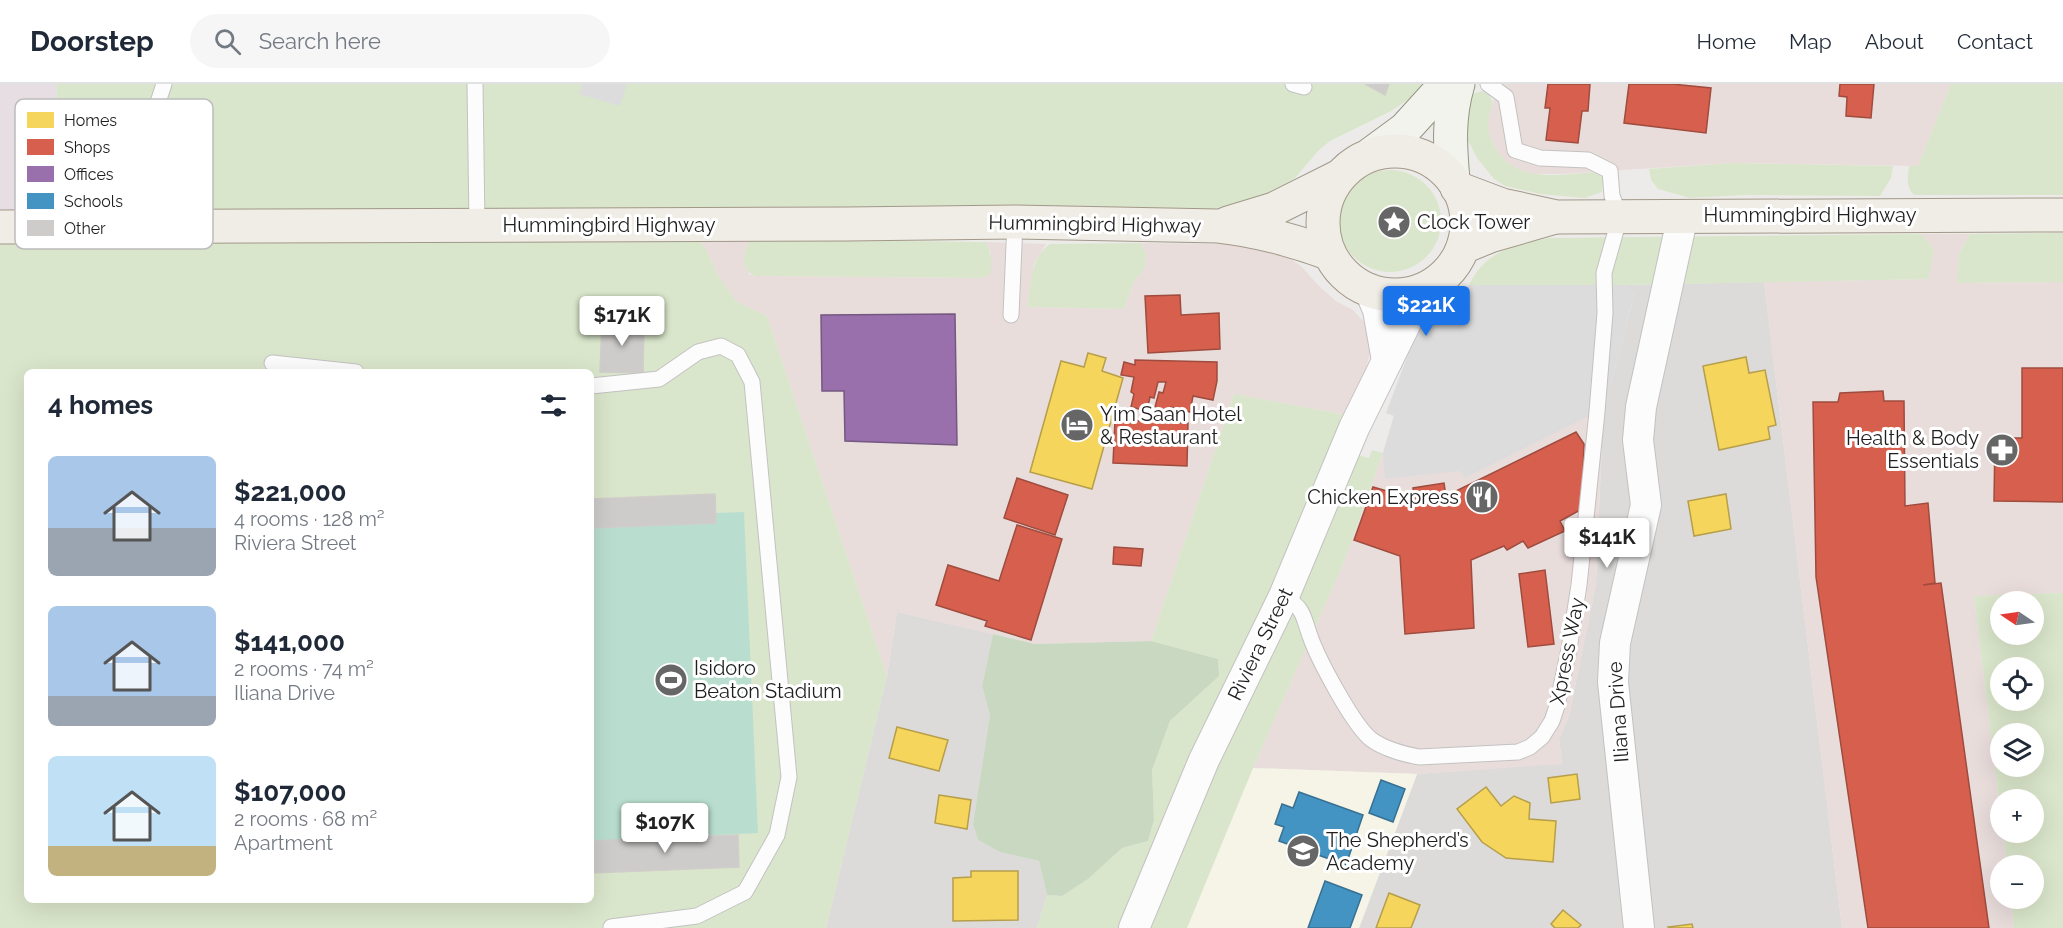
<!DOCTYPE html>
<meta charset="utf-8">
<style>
body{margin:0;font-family:Raleway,sans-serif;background:#f6f6f7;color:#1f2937;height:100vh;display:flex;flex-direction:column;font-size:22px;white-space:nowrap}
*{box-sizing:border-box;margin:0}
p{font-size:20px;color:#747a83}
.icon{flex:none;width:33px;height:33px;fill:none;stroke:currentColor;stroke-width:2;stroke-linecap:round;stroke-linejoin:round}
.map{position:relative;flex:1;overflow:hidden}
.drawer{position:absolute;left:24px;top:285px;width:570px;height:534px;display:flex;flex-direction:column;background:#fff;border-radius:9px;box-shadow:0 6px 24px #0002}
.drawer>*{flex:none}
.needle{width:39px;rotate:283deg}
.fabs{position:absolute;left:1990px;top:507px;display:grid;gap:12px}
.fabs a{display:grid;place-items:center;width:54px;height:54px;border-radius:50%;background:#fff;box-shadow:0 6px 24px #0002;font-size:30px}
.price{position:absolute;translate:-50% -51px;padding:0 14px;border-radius:6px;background:#fff;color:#222;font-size:20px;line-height:39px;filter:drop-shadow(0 2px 3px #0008)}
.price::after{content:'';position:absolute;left:50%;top:36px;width:18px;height:14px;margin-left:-9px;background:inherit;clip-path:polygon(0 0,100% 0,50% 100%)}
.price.current{background:#1a73e8;color:#fff}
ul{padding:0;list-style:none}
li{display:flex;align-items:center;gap:18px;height:150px;padding:0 24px}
li span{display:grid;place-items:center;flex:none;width:168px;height:120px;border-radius:9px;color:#555}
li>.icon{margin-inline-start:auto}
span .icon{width:72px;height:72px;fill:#fffc;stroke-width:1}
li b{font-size:26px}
h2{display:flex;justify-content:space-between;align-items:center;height:72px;padding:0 24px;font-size:26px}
header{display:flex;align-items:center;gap:36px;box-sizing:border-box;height:84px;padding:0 30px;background:#fff;border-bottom:2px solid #e0e1e3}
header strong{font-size:28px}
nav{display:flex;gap:33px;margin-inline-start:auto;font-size:21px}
.search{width:420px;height:54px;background:#f6f6f7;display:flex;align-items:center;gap:15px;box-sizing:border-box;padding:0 21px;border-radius:33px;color:#747a83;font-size:22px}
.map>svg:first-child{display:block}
</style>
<header>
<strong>Doorstep</strong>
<div class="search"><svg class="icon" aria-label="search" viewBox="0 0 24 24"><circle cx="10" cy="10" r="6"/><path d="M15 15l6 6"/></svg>Search here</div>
<nav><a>Home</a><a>Map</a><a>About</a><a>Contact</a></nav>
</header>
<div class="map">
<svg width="2063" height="844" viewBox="0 0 2063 844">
<rect width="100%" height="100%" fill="#edebe9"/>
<g fill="#dcdbda">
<path d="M1764,198L1842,844H1359L1417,690L1562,679L1559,655L1569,632L1596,500L1603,332L1634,211L1625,201Z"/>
<path d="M897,528L993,550L982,602L990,631L973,740L978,756L1000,768L1039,777L1047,811L1037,844H826L887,592Z"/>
</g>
<g fill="#e9dddc">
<path d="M1500,0H1951L1918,82L1731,79L1563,90H1531L1511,83L1500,73L1491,55L1487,43L1489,30Z"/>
<path d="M1921,150H1970L1959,170L1958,199L2063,198V509L1974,512L2001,735V748L2003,749L2007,781L2001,782V814L2011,815L2014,844H1842L1764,198L1928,195L1929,158Z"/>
<path d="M696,155H750L749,190L756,192L980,194L991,169L986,158L1046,160L1034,180L1027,223L1124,225L1134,197L1145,184L1146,170L1141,159L1235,160L1283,170L1301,182L1319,202L1336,217L1353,226L1364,238L1370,249V268L1361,306L1352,332L1234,310L1151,557L1035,560L897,528L887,592L767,232L737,218L717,190L705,163Z"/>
<path d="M1469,201H1625L1634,210L1603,332L1596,500L1569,632L1559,655L1562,680L1417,690L1253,684L1344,478L1383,369L1394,331L1429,237Z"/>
</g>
<path fill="#e6dee2" d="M0,0H57L54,104L62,127H0Z"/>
<path fill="#f5f4e6" d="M1253,684L1417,690L1359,844H1187Z"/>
<g fill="#dae6cb" fill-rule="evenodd">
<path d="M57,0H1423L1412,13L1391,27L1330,57L1319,66L1295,94L1262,114L1212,126L62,127L54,104Z"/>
<path d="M1951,0H2063V111H1914C1905,102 1908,93 1909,82H1918Z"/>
<path d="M1482,7L1489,11L1493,18C1487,36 1486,46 1495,63C1516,101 1562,90 1598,88L1603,95L1602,108L1585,114L1540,110L1505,102L1494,95L1477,74L1465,51L1470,11Z"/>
<path d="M1731,79L1893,82L1891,94L1880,112L1742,111L1690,114L1658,105L1651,96L1649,85Z"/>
<circle cx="1390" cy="137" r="51"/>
<path d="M2063,149V198L1957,199L1959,170L1970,150Z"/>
<path d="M1921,150L1929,158L1934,166L1928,195L1625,201H1469C1485,167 1515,160 1549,154Z"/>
<path d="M696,155L705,163L717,190L737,218L767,232L887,592L826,844H0V159ZM27,288H591V816H27Z"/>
<path d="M750,155L986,158C991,169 994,179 989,191L980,194L756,192C738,185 744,169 750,155Z"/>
<path d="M1141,159L1146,170L1145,184L1134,197L1124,225L1027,223C1031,200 1030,174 1050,160Z"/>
<path d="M1234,310L1352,332L1341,367L1369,374L1372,366L1383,369L1344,478L1253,684L1187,844H1037L1047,811L1062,812L1088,795L1122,764L1148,757L1154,736L1152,686L1170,637L1219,592L1218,575L1151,557Z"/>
<path d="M2063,509V844H2014L2011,815L2034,814V782L2007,781L2003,749L2034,748V716H2001V735L1974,512ZM2001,518H2034V550H2001ZM2001,584H2034V616H2001ZM2001,650H2034V682H2001Z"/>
</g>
<path fill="#c9d8c1" d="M993,550L1035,560L1151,557L1218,575L1219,592L1170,637L1152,686L1154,736L1148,757L1122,764L1088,795L1062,812L1047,811L1039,777L1000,768L978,756L973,740L990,631L982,602Z"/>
<path fill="#b9decf" d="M744,428L758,749L591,757V444L715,429Z"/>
<g fill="#dddcdc">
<path d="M582,0H627L620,22L579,10Z"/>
<path d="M1469,201H1625L1634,210L1603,332L1597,328L1465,394L1459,387L1385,395L1383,369L1394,332L1386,329L1422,233L1441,223Z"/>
</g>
<g fill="#f6d55c" stroke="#b69e4a" stroke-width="1.5">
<path d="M1088,269L1106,274L1102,287L1123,294L1092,405L1030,388L1061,277L1084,283Z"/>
<path d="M1746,273L1749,289L1765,286L1776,341L1768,343L1770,355L1719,366L1703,282Z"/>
<path d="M1726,410L1731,445L1694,452L1688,417Z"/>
<path d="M897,643L948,656L939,687L889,674Z"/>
<path d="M1577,690L1580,715L1551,719L1548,694Z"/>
<path d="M1486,703L1501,722L1514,712L1530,719L1529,735L1556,737L1553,778L1506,774L1482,758L1457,725Z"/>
<path d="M939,711L971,716L967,745L935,739Z"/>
<path d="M971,787H1018V836L953,837V794L971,793Z"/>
<path d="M1389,809L1420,821L1411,844H1376Z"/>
<path d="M1563,826L1581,841L1578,844H1555L1551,840Z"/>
<path d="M1692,840L1693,844H1669L1668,843Z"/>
</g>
<g fill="#d6604d" stroke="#9f4c3f" stroke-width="1.5">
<path d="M1548,0H1590L1588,27H1582L1578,59L1546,56L1550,24H1545Z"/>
<path d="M1629,0H1672L1711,4L1706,49L1624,39Z"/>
<path d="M1840,0H1874L1871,34L1846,32L1847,13L1839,12Z"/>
<path d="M1180,211L1181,231L1219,229L1220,265L1148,269L1145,212Z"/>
<path d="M1135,276L1217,278V297L1213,316L1193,312L1190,328L1171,323L1170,328L1155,323L1159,308L1163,309L1166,298H1158L1154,314L1150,313L1147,327L1131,323L1134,310L1131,308L1134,293L1121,291L1124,278L1135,281Z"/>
<path d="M2022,284H2063V418L1994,417L1995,354H2022Z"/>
<path d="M1883,307L1884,317H1904L1905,422L1928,419L1935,499L1923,501L1941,499L1989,844H1868L1816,493L1813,318H1838L1840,309Z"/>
<path d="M1115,336L1188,339L1187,382L1113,379Z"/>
<path d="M1576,348L1584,360L1582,425L1560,437L1565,447L1528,464L1523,457L1507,466L1504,462L1471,476L1474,544L1405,550L1400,472L1354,456L1373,403L1414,415L1413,404L1444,399L1446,412Z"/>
<path d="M1017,394L1068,411L1055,451L1004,434Z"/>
<path d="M1017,441L1062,455L1031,556L985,542L987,537L936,521L948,481L999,497Z"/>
<path d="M1114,463L1143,465L1141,482L1113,480Z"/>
<path d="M1545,486L1554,560L1528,563L1519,490Z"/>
</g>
<path fill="#9970ab" stroke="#745881" stroke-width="1.5" d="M955,230L957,361L845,357L844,307H822L821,231Z"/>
<g fill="#4393c3" stroke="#387092" stroke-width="1.5">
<path d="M1381,696L1405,705L1393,738L1369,729Z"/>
<path d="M1299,708L1363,731L1346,781L1279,757L1284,743L1275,740L1282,720L1293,724Z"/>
<path d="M1325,797L1362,811L1350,844H1308Z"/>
</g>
<g fill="#ceccca" stroke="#d0cdca" stroke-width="1.5">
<path d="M1365,0H1389L1385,11Z"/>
<path d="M602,238H644L643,289L600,288Z"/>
<path d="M715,410L716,439L591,444V415Z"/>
<path d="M738,751L739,783L591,789V757Z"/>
</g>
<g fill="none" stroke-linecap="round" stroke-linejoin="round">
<g stroke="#c3c2c1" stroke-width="17">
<g id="lane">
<path d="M475,0L477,141"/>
<path d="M1293,0L1304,3"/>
<path d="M134,142L143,64L164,0"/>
<path d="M1011,231L1015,138"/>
<path d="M272,279L356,288"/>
<path d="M591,302L659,295L698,268L721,262L738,271L752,298L789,693L777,751L745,808L697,832L611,843"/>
<path d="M1284,512C1305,526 1302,530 1310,552C1318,575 1354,643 1372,656C1385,665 1403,670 1419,673L1518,668L1530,663L1542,653L1552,637L1557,622L1569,565L1579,501L1597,328L1605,229L1604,189L1620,132L1612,112L1610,87L1588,76L1540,74L1515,66L1506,13L1488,0"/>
</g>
</g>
<g stroke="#c3c2c1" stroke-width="32">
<g id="street">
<path d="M1370,207L1378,226L1387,277"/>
<path d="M1134,844L1204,676L1284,512L1354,344L1422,206"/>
<path d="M1639,844L1613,598L1615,559L1646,421L1638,356L1641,323L1683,131"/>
</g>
</g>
<g stroke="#939583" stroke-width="35">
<g id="secondary">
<path d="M1371,70L1405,45L1446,0"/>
<path d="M1453,96C1450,63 1448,33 1458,0"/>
</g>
</g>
<g stroke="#a19888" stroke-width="35">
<g id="primary">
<circle cx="1395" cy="139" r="72"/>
<path d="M1457,104L1502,121L1557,133L2063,131"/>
<path d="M1228,139L1274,125L1338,93"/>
<path d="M0,143L847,140L1015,138L1218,142C1257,146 1292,156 1328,169"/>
<path d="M1463,163L1490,152L1552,134"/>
</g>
</g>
<use href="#lane" stroke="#fcfcfc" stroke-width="15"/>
<use href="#street" stroke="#fcfcfc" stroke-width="30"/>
<use href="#secondary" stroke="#f2f3ec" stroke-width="33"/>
<use href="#primary" stroke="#f0ece6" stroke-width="33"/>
</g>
<defs>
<g id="sight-disc" transform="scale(1.725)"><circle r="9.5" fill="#676666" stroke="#fff"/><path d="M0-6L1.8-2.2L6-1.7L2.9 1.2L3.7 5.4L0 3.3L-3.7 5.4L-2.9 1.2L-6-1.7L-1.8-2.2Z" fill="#fff"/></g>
<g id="hotel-disc" transform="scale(1.725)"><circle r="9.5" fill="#676666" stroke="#fff"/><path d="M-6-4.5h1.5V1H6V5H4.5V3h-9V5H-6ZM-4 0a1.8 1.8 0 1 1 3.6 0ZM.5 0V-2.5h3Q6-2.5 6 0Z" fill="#fff"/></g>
<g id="pharmacy-disc" transform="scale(1.725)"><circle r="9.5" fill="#676666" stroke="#fff"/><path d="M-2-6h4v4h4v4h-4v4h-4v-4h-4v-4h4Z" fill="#fff"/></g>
<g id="restaurant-disc" transform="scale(1.725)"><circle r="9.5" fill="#676666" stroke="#fff"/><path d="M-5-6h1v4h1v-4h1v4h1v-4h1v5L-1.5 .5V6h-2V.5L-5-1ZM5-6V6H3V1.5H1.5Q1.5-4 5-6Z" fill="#fff"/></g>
<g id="stadium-disc" transform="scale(1.725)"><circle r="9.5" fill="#676666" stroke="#fff"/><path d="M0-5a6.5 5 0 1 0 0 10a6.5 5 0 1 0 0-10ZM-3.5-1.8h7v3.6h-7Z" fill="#fff"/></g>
<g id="school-disc" transform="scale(1.725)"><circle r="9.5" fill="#676666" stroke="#fff"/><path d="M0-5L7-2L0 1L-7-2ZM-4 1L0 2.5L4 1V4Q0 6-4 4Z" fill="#fff"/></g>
</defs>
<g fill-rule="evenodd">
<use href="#sight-disc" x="1394" y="138"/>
<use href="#hotel-disc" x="1077" y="341"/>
<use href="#pharmacy-disc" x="2002" y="366"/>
<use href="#restaurant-disc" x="1482" y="413"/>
<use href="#stadium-disc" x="671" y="596"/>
<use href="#school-disc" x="1303" y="767"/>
</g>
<g text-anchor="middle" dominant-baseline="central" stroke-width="6" stroke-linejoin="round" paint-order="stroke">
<g font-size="20" fill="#1f1f1f" stroke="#fff">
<text x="1810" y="131">Hummingbird Highway</text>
<text transform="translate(1095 140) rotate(1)">Hummingbird Highway</text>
<text x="609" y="141">Hummingbird Highway</text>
<text transform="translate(1260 560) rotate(-64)">Riviera Street</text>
<text transform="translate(1567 567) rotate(-79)">Xpress Way</text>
<text transform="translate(1618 628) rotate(-94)">Iliana Drive</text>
</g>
<g font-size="20" fill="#1f1f1f" stroke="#fff" text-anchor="start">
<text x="1417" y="138">Clock Tower</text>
<text x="1100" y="330">Yim Saan Hotel<tspan x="1100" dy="23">&amp; Restaurant</tspan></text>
<text x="1979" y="354" text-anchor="end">Health &amp; Body<tspan x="1979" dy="23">Essentials</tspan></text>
<text x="1459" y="413" text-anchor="end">Chicken Express</text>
<text x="694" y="584">Isidoro<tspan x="694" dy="23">Beaton Stadium</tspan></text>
<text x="1326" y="756">The Shepherd’s<tspan x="1326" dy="23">Academy</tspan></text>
</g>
</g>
<rect x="15" y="15" width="198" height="150" rx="9" fill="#fff" stroke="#bcbcbc" stroke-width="1.5"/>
<rect x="27" y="28" width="27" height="16" fill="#f6d55c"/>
<rect x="27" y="55" width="27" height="16" fill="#d6604d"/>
<rect x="27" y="82" width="27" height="16" fill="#9970ab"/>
<rect x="27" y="109" width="27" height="16" fill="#4393c3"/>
<rect x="27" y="136" width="27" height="16" fill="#ceccca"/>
<g font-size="16" fill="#1f1f1f">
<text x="64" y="42">Homes</text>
<text x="64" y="69">Shops</text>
<text x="64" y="96">Offices</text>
<text x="64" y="123">Schools</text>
<text x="64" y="150">Other</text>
</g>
</svg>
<div class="fabs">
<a><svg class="needle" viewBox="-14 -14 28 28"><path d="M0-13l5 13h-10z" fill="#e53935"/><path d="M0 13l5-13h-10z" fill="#747a83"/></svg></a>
<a><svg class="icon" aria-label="locate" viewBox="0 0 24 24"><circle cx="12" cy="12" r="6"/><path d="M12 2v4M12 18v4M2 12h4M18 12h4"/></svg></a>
<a><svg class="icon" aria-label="layers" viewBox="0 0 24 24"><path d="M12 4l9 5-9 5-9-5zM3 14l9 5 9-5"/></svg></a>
<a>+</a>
<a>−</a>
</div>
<b class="price current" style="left:1426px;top:253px">$221K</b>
<b class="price" style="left:622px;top:263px">$171K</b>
<b class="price" style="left:1607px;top:485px">$141K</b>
<b class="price" style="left:665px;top:770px">$107K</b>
<section class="drawer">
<h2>4 homes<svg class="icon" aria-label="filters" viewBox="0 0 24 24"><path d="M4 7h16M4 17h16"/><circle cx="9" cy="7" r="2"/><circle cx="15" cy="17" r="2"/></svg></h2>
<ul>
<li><span style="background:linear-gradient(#a9c7e8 60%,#9aa5b1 0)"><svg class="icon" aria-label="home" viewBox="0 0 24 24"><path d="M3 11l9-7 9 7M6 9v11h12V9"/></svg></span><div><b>$221,000</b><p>4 rooms · 128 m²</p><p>Riviera Street</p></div></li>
<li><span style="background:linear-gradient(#a9c7e8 75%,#9aa5b1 0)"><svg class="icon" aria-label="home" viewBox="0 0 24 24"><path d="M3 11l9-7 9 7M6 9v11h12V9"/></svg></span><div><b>$141,000</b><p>2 rooms · 74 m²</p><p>Iliana Drive</p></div></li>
<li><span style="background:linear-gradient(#bfe0f5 75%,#c2b280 0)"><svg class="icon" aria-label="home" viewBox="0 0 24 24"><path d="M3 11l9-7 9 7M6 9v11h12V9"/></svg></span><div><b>$107,000</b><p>2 rooms · 68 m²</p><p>Apartment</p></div></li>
</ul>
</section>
</div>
